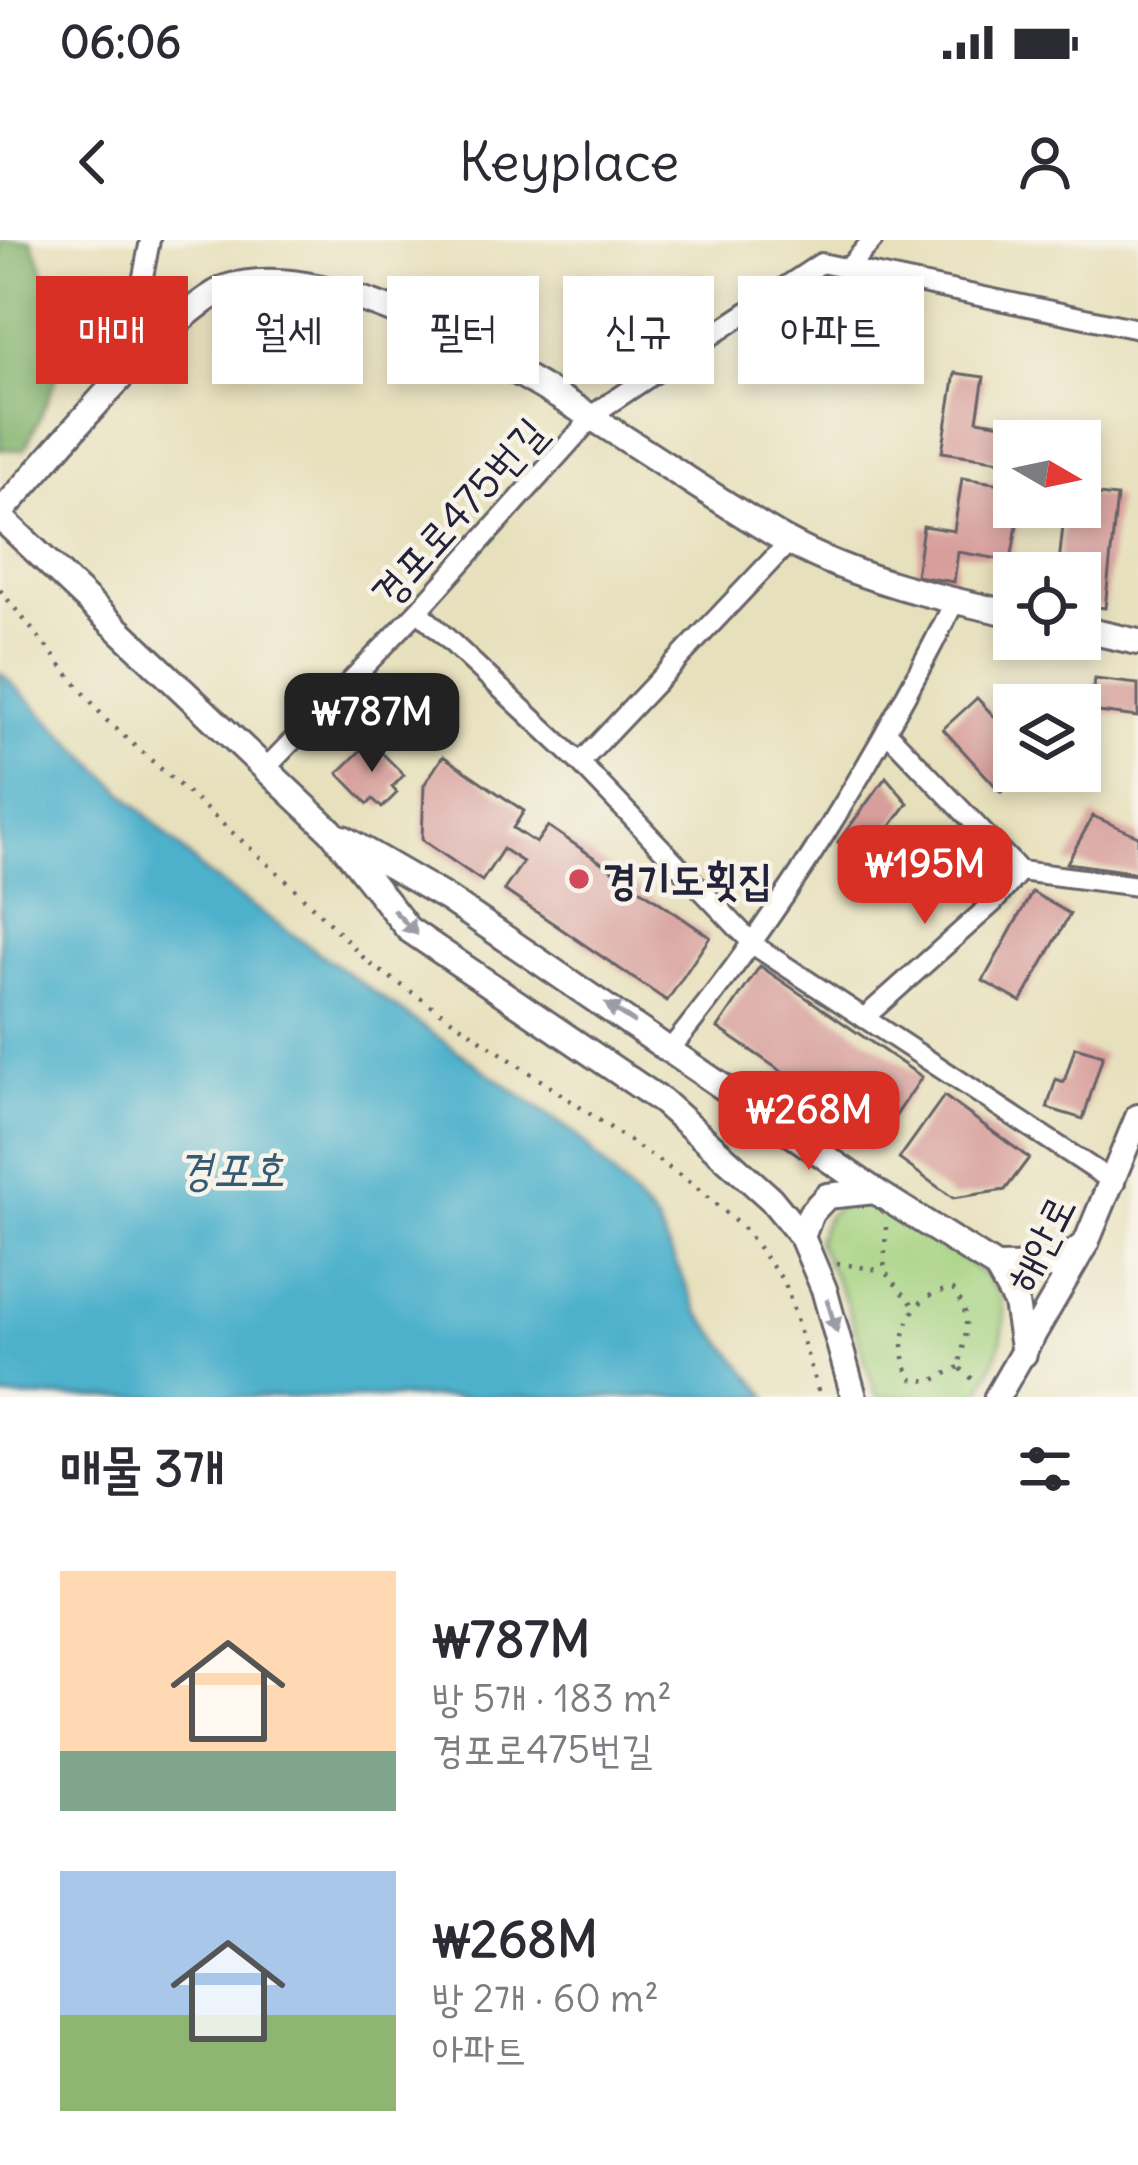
<!DOCTYPE html>
<html lang="ko">
<meta charset="utf-8">
<style>
body{margin:0;font-family:Delius,"Poor Story",sans-serif;background:#f7f7f7;color:#2b2b33;height:100vh;display:flex;flex-direction:column;font-size:45px;white-space:nowrap}
*{box-sizing:border-box;margin:0}
p{font-size:39px;color:#7c7c81}
.icon{flex:none;width:66px;height:66px;fill:none;stroke:currentColor;stroke-width:2;stroke-linecap:round;stroke-linejoin:round}
.map{position:relative;height:1157px;overflow:hidden}
.drawer{display:flex;flex-direction:column;background:#fff;flex:1}
.drawer>*{flex:none}
.hud{position:absolute;left:36px;top:36px;width:1068px;height:108px;display:flex;gap:24px}
.needle{width:78px;rotate:99deg}
.tools{position:absolute;left:993px;top:180px;display:grid;gap:24px}
.tools a{display:grid;place-items:center;width:108px;height:108px;border-radius:0px;background:#fff;box-shadow:0 6px 18px #0003;font-size:60px}
.price{position:absolute;translate:-50% -102px;padding:0 27px;border-radius:24px;background:#d93025;color:#fff;font-size:39px;line-height:78px;filter:drop-shadow(0 3px 6px #0008)}
.price::after{content:'';position:absolute;left:50%;top:72px;width:36px;height:27px;margin-left:-18px;background:inherit;clip-path:polygon(0 0,100% 0,50% 100%)}
.price.active{background:#222;color:#fff}
ul{padding:0;list-style:none}
li{display:flex;align-items:center;gap:36px;height:300px;padding:0 60px}
li span{display:grid;place-items:center;flex:none;width:336px;height:240px;border-radius:0px;color:#555}
li>.icon{margin-inline-start:auto}
span .icon{width:144px;height:144px;fill:#fffc;stroke-width:1}
li b{font-size:51px}
h2{display:flex;justify-content:space-between;align-items:center;height:144px;padding:0 60px;font-size:51px}
.tag{padding:0 42px;border-radius:0px;background:#fff;box-shadow:0 6px 18px #0003;font-size:42px;line-height:108px}
.tag.active{background:#d93025;color:#fff}
.status{display:flex;justify-content:space-between;align-items:center;height:84px;padding:0 60px;background:#fff;direction:ltr}
.status svg{height:33px;fill:currentColor}
header{display:flex;justify-content:space-between;align-items:center;height:156px;padding:0 60px;background:#fff;font-size:54px;font-weight:600}
.map>svg:first-child{display:block}
</style>
<div class="status"><b>06:06</b><svg viewBox="0 0 49 12"><path d="M0 12V9h3v3zM5 12V6h3v6zM10 12V3h3v9zM15 12V0h3v12zM26 1h20v11H26zM47 4h2v5h-2z"/></svg></div>
<header><svg class="icon" aria-label="back" viewBox="0 0 24 24"><path d="M15 5l-7 7 7 7"/></svg>Keyplace<svg class="icon" aria-label="person" viewBox="0 0 24 24"><circle cx="12" cy="8" r="4"/><path d="M4 21q1-7 8-7t8 7"/></svg></header>
<div class="map">
<svg width="1138" height="1157" viewBox="0 0 1138 1157">
<rect width="100%" height="100%" fill="#f7f3e8"/>
<filter id="ink" filterUnits="userSpaceOnUse"><feTurbulence type="fractalNoise" baseFrequency=".00833" numOctaves="2"/><feDisplacementMap in="SourceGraphic" scale="24" xChannelSelector="R" yChannelSelector="G"/><feConvolveMatrix kernelMatrix="1 2 1 2 8 2 1 2 1" color-interpolation-filters="sRGB"/></filter>
<filter id="wash" filterUnits="userSpaceOnUse"><feTurbulence type="fractalNoise" baseFrequency=".004" numOctaves="4" result="noise"/><feDisplacementMap in="SourceGraphic" scale="48" xChannelSelector="R" yChannelSelector="G"/><feGaussianBlur stdDeviation="2.7" result="paint"/><feColorMatrix in="noise" values="0 0 0 0 0 0 0 0 0 0 0 0 0 0 0 0 0 1.4 0 .05"/><feComposite in="paint" operator="in"/></filter>
<g filter="url(#wash)">
<rect width="100%" height="100%" fill="#e7e0bc"/>
<path fill="#a4d280" stroke="#637a5e" stroke-width="3" d="M866,960C899,980 988,1024 1001,1059C1012,1089 991,1131 977,1157H877L846,1061L817,1001C826,971 835,964 866,960Z"/>
<path fill="#83b46e" stroke="#526b54" stroke-width="3" d="M0,0H31C74,99 71,115 24,210L0,209Z"/>
<path fill="#4db1cc" stroke="#386a84" stroke-width="3" d="M0,432L207,634L575,894L656,981L699,1073L768,1157H0Z"/>
<g id="blocks">
<g fill="#d79e9b">
<path d="M955,133L984,137L977,180L1035,189L1033,201H1014V223L942,212Z"/>
<path d="M962,238L1014,246V267H1020L1011,321L958,312L954,342L916,336L923,286L954,291Z"/>
<path d="M1080,253L1117,257L1105,368L1080,365V333H1058L1065,267H1080Z"/>
<path d="M1095,439L1138,444V477L1090,471Z"/>
<path d="M977,458L1014,498V531H1023L1001,552L943,489Z"/>
<path d="M370,501L404,535L392,547L397,553L382,568L373,559L368,564L338,533Z"/>
<path d="M443,516L524,571L513,588L536,603L548,586L710,697L667,761L504,650L523,622L503,609L482,641L422,600L424,545Z"/>
<path d="M886,537L908,563L888,590L902,600L879,631L838,602Z"/>
<path d="M1093,576L1138,596V633L1067,623Z"/>
<path d="M943,589L971,620L938,650L910,619Z"/>
<path d="M1032,652L1070,674L1021,762L983,741Z"/>
<path d="M760,726L922,837L880,899L718,788Z"/>
<path d="M1075,807L1103,815L1083,879L1047,868L1056,839L1064,842Z"/>
<path d="M944,856L1029,918L1005,950L953,958L899,919Z"/>
</g>
</g>
</g>
<g filter="url(#ink)">
<use href="#blocks" fill-opacity="0" stroke="#676468" stroke-width="3"/>
<g fill="none" stroke-linecap="round" stroke-linejoin="round">
<g stroke="#676468" stroke-width="24">
<g id="street">
<path d="M848,28L873,0"/>
<path d="M131,132L132,95L150,0"/>
<path d="M418,371L580,523L755,706L1115,943"/>
<path d="M888,493L1020,631L1138,646"/>
<path d="M580,523L789,302"/>
<path d="M265,529L418,371L598,171L821,23L1138,89"/>
<path d="M864,778L994,662L1020,631"/>
<path d="M672,807C787,666 873,524 955,361"/>
</g>
</g>
<g stroke="#676468" stroke-width="30">
<g id="secondary">
<path d="M0,273C55,214 158,82 225,48C374,0 663,234 789,302C857,339 939,358 1014,374"/>
<path d="M0,277L331,591L408,689L663,862L771,959L802,997L824,1049L854,1157"/>
<path d="M1080,389L1138,402"/>
<path d="M343,598L448,659L875,951L996,1027L1057,1026L1086,1003"/>
<path d="M802,997L811,973L827,956L875,951"/>
<path d="M996,1027L1016,1063L1024,1114"/>
<path d="M997,1157L1086,1003L1138,877"/>
</g>
</g>
<g stroke="#676468" stroke-width="4.5" stroke-dasharray="3 9" stroke-linecap="butt">
<path d="M0,350L106,480L287,641L369,723L694,945L745,990L785,1043L820,1157"/>
<path d="M886,987L884,1031L914,1066"/>
<path d="M837,1023L884,1031"/>
<path d="M959,1127L932,1141L912,1139C891,1105 908,1050 953,1050C974,1075 965,1097 959,1127L978,1144"/>
</g>
<use href="#street" stroke="#fff" stroke-width="18"/>
<use href="#secondary" stroke="#fff" stroke-width="24"/>
</g>
<defs><path id="oneway-solid" d="M-6-.8H1V-3.2L6.5 0L1 3.2V.8H-6Z" transform="scale(3)"/></defs>
<g fill="#9c9ca7">
<use href="#oneway-solid" transform="translate(405 682) rotate(46)"/>
<use href="#oneway-solid" transform="translate(620 773) rotate(-147)"/>
<use href="#oneway-solid" transform="translate(832 1076) rotate(73)"/>
</g>
</g>
<circle fill="#d1495b" stroke="#f7f3e8" stroke-width="4.5" cx="579" cy="639" r="12"/>
<g text-anchor="middle" dominant-baseline="central" stroke-width="9" stroke-linejoin="round" paint-order="stroke">
<g font-size="42" fill="#22223b" stroke="#f7f3e8">
<text transform="translate(458 272) rotate(-48)">경포로475번길</text>
<text transform="translate(1040 1003) rotate(-63)">해안로</text>
</g>
<g font-size="42" font-weight="bold" fill="#22223b" stroke="#f7f3e8" text-anchor="start">
<text x="603" y="639">경기도횟집</text>
</g>
<g font-size="45" font-style="italic" fill="#335b75" stroke="#f7f3e8">
<text x="231" y="929">경포호</text>
</g>
</g>
</svg>
<div class="tools">
<a><svg class="needle" viewBox="-14 -14 28 28"><path d="M0-13l5 13h-10z" fill="#e53935"/><path d="M0 13l5-13h-10z" fill="#7c7c81"/></svg></a>
<a><svg class="icon" aria-label="locate" viewBox="0 0 24 24"><circle cx="12" cy="12" r="6"/><path d="M12 2v4M12 18v4M2 12h4M18 12h4"/></svg></a>
<a><svg class="icon" aria-label="layers" viewBox="0 0 24 24"><path d="M12 4l9 5-9 5-9-5zM3 14l9 5 9-5"/></svg></a>
</div>
<b class="price active" style="left:372px;top:535px">₩787M</b>
<b class="price" style="left:925px;top:687px">₩195M</b>
<b class="price" style="left:809px;top:933px">₩268M</b>
<div class="hud">
<a class="tag active">매매</a>
<a class="tag">월세</a>
<a class="tag">필터</a>
<a class="tag">신규</a>
<a class="tag">아파트</a>
</div>
</div>
<section class="drawer">
<h2>매물 3개<svg class="icon" aria-label="filters" viewBox="0 0 24 24"><path d="M4 7h16M4 17h16"/><circle cx="9" cy="7" r="2"/><circle cx="15" cy="17" r="2"/></svg></h2>
<ul>
<li><span style="background:linear-gradient(#ffd9b3 75%,#7fa58c 0)"><svg class="icon" aria-label="home" viewBox="0 0 24 24"><path d="M3 11l9-7 9 7M6 9v11h12V9"/></svg></span><div><b>₩787M</b><p>방 5개 · 183 m²</p><p>경포로475번길</p></div></li>
<li><span style="background:linear-gradient(#a9c7e8 60%,#8fb573 0)"><svg class="icon" aria-label="home" viewBox="0 0 24 24"><path d="M3 11l9-7 9 7M6 9v11h12V9"/></svg></span><div><b>₩268M</b><p>방 2개 · 60 m²</p><p>아파트</p></div></li>
</ul>
</section>
